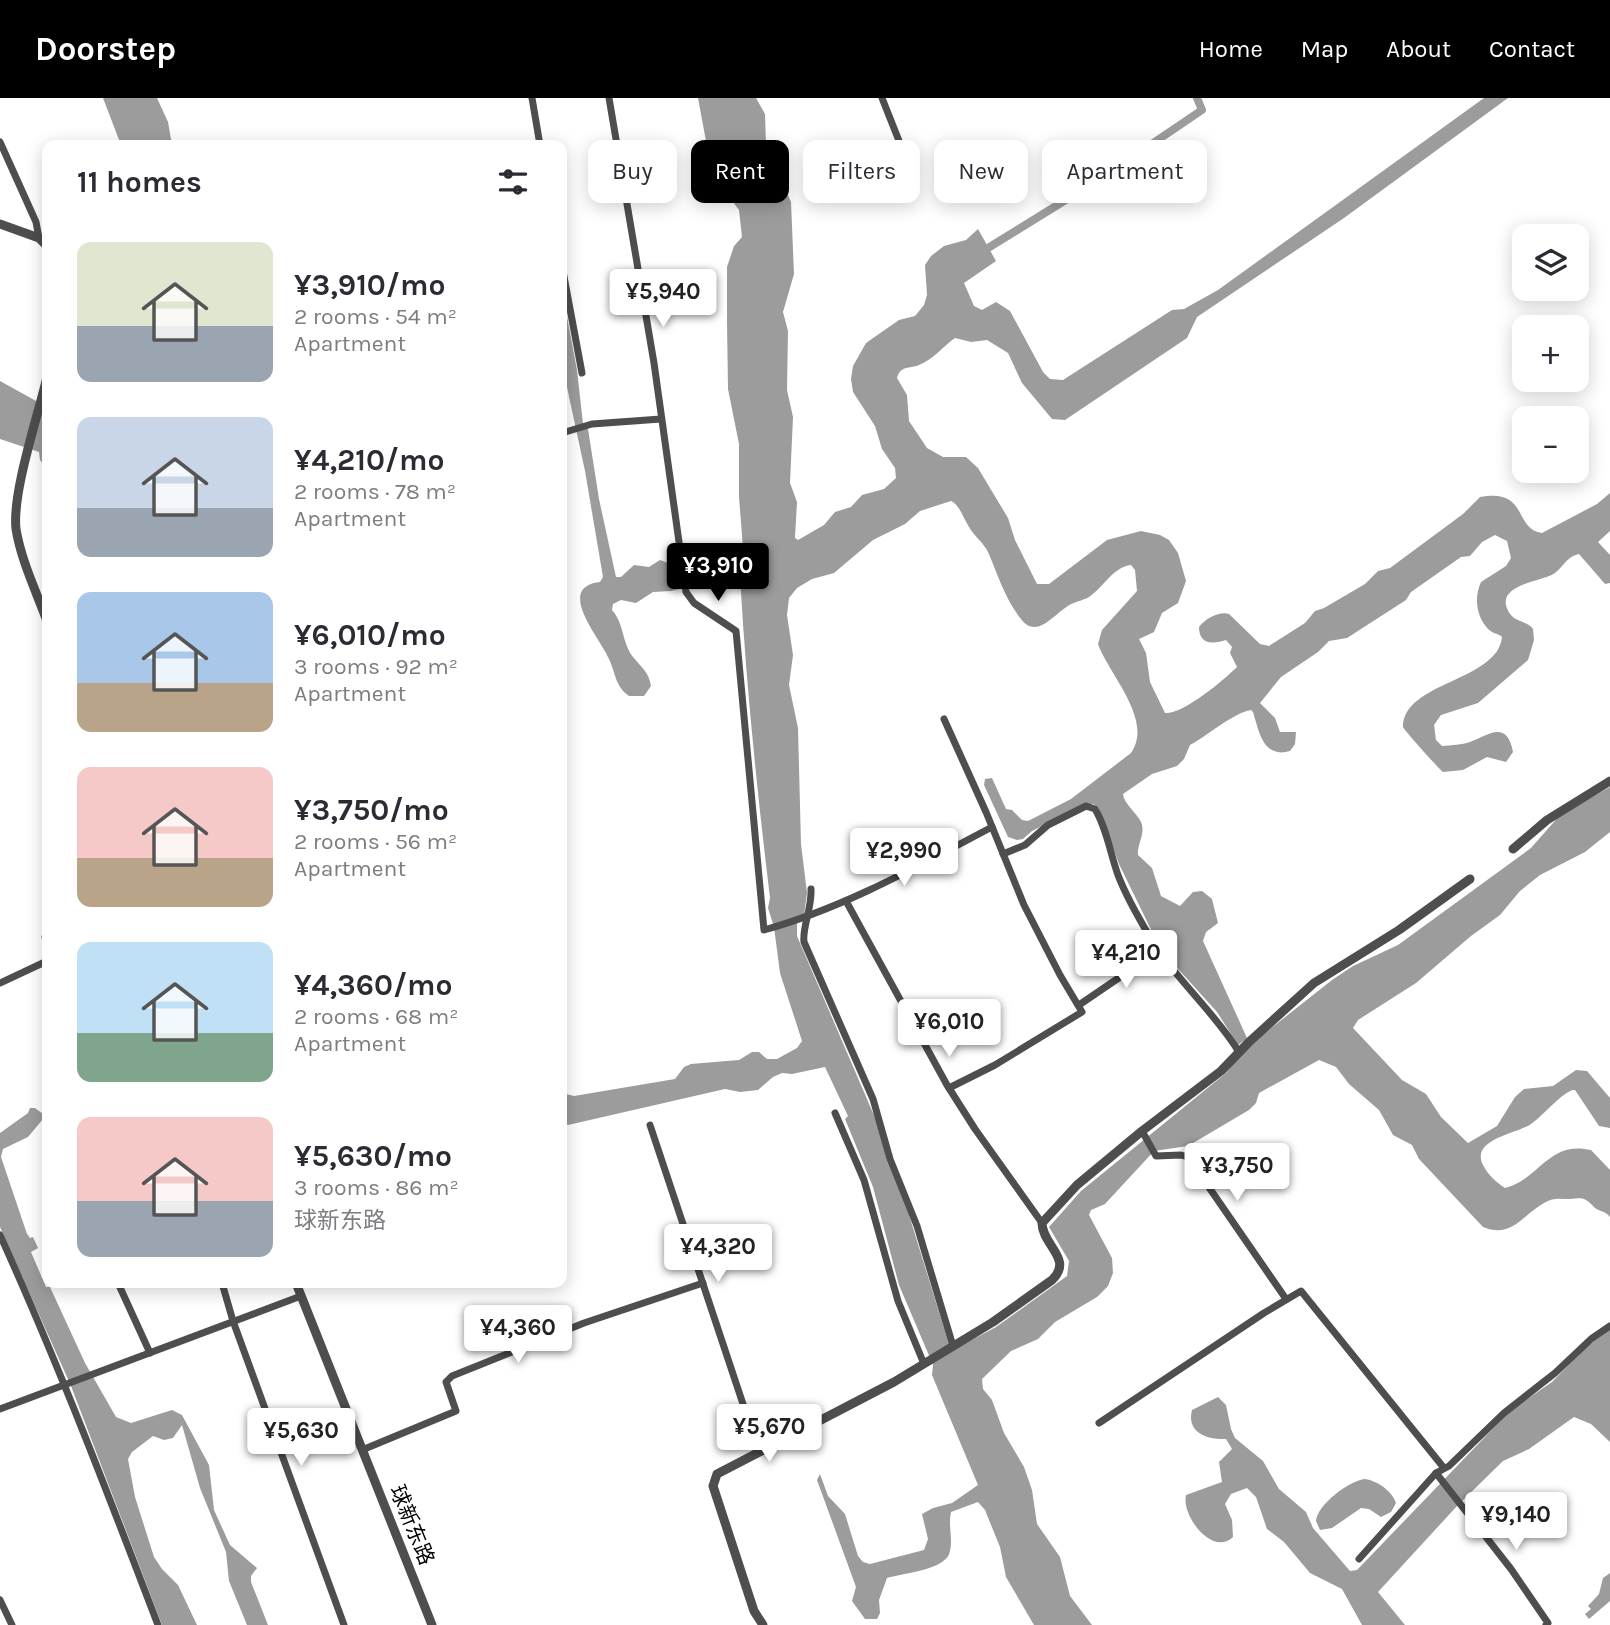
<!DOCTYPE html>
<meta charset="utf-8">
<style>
body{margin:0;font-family:Karla,"Noto Sans SC",sans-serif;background:#f7f7f7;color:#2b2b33;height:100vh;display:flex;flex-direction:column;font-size:26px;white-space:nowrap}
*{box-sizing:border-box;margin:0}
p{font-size:23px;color:#7c7c81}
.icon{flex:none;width:38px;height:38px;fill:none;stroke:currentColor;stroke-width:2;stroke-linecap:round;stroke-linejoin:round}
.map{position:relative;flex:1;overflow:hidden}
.drawer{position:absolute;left:42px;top:42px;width:525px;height:1148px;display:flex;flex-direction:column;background:#fff;border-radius:14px;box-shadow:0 4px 18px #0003}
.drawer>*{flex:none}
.guide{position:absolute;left:588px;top:42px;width:665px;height:63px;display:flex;gap:14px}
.buttons{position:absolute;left:1512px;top:126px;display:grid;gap:14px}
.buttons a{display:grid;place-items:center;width:77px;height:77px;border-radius:14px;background:#fff;box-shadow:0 4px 18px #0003;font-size:35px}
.price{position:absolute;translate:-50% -60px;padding:0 16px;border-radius:7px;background:#fff;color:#222;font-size:23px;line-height:46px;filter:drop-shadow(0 2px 4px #0008)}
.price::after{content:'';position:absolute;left:50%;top:42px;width:21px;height:16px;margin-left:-10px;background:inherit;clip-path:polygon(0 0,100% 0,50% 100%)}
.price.active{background:#000;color:#fff}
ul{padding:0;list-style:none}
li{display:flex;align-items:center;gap:21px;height:175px;padding:0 35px}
li span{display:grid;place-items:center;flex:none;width:196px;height:140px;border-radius:14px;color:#555}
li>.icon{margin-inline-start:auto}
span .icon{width:84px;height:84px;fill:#fffc;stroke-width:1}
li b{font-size:30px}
h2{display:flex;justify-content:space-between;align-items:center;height:84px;padding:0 35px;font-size:30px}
.chip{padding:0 24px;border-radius:14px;background:#fff;box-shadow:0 4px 18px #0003;font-size:24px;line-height:63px}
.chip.active{background:#000;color:#fff}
header{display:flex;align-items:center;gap:42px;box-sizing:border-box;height:98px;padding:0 35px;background:#000;color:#fff}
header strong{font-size:33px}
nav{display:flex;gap:38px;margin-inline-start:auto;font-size:24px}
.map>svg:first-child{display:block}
</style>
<header>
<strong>Doorstep</strong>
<nav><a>Home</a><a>Map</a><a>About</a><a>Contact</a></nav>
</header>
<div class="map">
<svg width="1610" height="1527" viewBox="0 0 1610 1527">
<rect width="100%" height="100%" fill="#fff"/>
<g fill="#9c9c9c">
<path d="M103,0H157L168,24L172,47H121Z"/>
<path d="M698,0H756L765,16L766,46L791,104L794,176L783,214L788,233L787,292L793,319L790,385L797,404L795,440L798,442L824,427L835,414L851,409L862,397L884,391L896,380L895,370L882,351L875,328L853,294L851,281L853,268L866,245L899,222L915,218L924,207L927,197L925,167L931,158L944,148L966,142L978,131L996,163L964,185L974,208L982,212L996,204L1010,213L1043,274L1050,281L1063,282L1172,212L1184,211L1218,192L1484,0H1508L1344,120L1197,219L1187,240L1065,322L1052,321L1022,285L1008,255L987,242L971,244L955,240C942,249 934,261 919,267C909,271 901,267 897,280L907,297L909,323L927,350L943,359H966L978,370L1008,420L1015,442L1037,486H1049L1107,442L1141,433L1160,437L1169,442L1178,455L1186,483L1178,505L1162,515L1154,534L1139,541L1146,555L1150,584L1165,615C1182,617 1224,582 1237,569L1230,555L1232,549L1226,542C1213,546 1199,547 1199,529C1205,521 1219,513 1229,516L1260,546L1269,548L1305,525L1315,513L1324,510L1365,486L1378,473L1390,470L1463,416L1480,399C1529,390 1513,431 1542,435L1597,406L1610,395V433L1598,444L1610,457V485L1605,486L1579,456C1564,459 1562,474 1549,478C1535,484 1492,489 1510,516C1516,524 1527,523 1533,531L1534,542L1528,562L1478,605L1441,617L1434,627L1436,642L1442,648C1452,647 1462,647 1470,644C1488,637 1507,621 1513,654L1506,664L1487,659L1463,672L1443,674C1440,672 1404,632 1403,629C1403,584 1498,583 1502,539C1498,535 1493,536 1488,531C1476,518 1474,499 1481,484L1506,468L1511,460L1507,443L1495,437L1482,444L1470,458L1461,459L1411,494L1406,502L1347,540L1329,543L1318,554L1281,579L1260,605L1275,620L1280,634H1296L1295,646L1290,653C1263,661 1259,633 1253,614L1251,612C1233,615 1207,638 1190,647L1184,661L1177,668L1152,676L1123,696C1124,706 1136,714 1141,724C1146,735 1137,746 1138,757L1152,770L1161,798L1180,808L1193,794L1202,793L1212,801L1218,825L1206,834L1203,843L1247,940L1238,947L1217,914L1161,852L1119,766L1098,709L1093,706L1084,707L1032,733L1023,741L1017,742L1008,739L984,687L985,681L992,680L1006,711L1012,712L1022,722L1028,723L1071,701L1131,655C1154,622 1109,577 1098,546L1102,532L1137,493L1135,472L1131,467C1113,469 1104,489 1089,499C1082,503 1072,504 1065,510C1053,518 1036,541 1021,521C1005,501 998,477 988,454C983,444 974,438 969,429C963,420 960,407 951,403L920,413L905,426L873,442L834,475L812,481L797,490L789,500L787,517L793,557L789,587L798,630L801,746L807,795L804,817L797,820V838L876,1022L887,1063L909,1117L951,1253L996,1229L1067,1178L1069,1163L1049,1129L1081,1093L1226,975L1246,950L1332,882L1353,868L1398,847L1531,750L1560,717L1610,689V734L1585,754L1540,777L1520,793L1500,817L1471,838L1416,885L1358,922L1353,930L1402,982L1426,996L1441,1019L1468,1045L1497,1028L1515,999L1524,991L1553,988L1576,972L1587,973L1610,1000V1030L1599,1028L1575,992H1572C1556,1000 1545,1016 1531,1026C1517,1036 1470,1041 1483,1067C1488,1077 1496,1084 1505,1090C1539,1082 1548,1042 1591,1052L1610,1072V1119C1605,1112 1598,1114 1593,1108C1584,1099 1582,1100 1570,1101C1561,1101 1553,1099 1544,1105C1522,1117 1512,1141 1483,1129L1419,1061L1412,1047L1393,1037L1379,1012L1349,986L1336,969L1319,962L1259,995L1256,1005L1249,1012L1188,1048L1154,1053L1105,1106L1091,1112L1089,1117L1112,1160L1113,1175L1108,1188L1097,1199L1055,1224L1038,1241L1011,1253L982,1281L983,1291L992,1302L1004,1335L1024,1369L1032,1392L1037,1426L1060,1459L1070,1498L1092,1527H1034L1006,1479L1000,1449L985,1412L978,1404L951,1414C948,1427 953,1440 950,1453C947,1472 904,1475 887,1480L879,1502L880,1515L877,1521H865L852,1503L856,1489L817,1382L820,1376L828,1398L845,1416L858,1458L863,1464L870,1466L924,1452L928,1441L922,1416L933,1410L952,1405L978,1387L932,1277L933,1267L899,1187L873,1089L845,1021L848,1018L825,969L792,976L782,975L773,979L758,992L740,994L725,991L568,1027L562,1025V995L574,998L675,981L684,969L691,966L739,962L752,954H759L767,961H777L797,950L802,943L780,875L774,829L768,810L770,800C757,692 746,586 740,478L746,477L749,471L744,463L739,399V346L728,291L727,224V169L734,148L742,139L739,112L733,104L706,43Z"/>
<path d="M562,203H564L577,272L583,326L584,331H588L599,401L616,479H621L634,467L649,469L660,462L682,470L732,471L731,486L694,487L671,493L653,494L636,505L621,502L613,506L612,512C624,525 622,545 633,559C641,569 649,574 651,588L644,598H629C615,588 616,576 609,561C601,541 554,489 600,484L603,479L585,373L562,266Z"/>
<path d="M0,283L47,309V371L40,362L39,354L0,341Z"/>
<path d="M30,1010H35L43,1016V1021L28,1039L3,1051L1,1059L27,1136L30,1140L33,1139L38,1150L31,1154L46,1189H50L85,1265L116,1319L131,1325L172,1312L182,1317L209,1367L214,1412L230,1447L257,1470L251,1478V1484L268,1527H247L229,1483L226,1454L200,1390L182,1327L173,1340L164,1342L153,1338L132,1354L128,1361L135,1399L154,1459L162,1471L178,1487L197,1527H162L71,1288L0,1129V1035L28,1015Z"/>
<path d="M1610,1232V1344L1591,1326L1574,1319L1529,1351L1503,1363L1457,1408L1378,1494L1405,1527H1362L1342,1491L1310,1475L1284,1444L1267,1431L1256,1399L1247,1390L1231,1396L1225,1406L1232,1422L1233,1439C1213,1459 1181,1418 1186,1397L1222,1384L1219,1364L1232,1351L1226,1341C1208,1342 1186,1335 1192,1312L1218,1299L1226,1307L1231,1331L1235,1340L1263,1363L1279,1391L1306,1414L1313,1430L1350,1473L1357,1472L1510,1313L1552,1284L1586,1249Z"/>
<path d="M1365,1381C1378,1383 1392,1393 1396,1405L1391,1414L1381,1419L1369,1411L1361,1410L1332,1430L1320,1432L1316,1423C1317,1407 1350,1382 1365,1381Z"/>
<path d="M1610,1475V1503L1589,1521L1585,1516L1591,1511L1588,1508L1599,1496L1603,1480Z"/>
</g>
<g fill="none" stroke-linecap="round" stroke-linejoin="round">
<path stroke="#9c9c9c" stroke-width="8" d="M980,155L1106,77L1202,12L1197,0"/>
<g stroke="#4e4e4e" stroke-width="7">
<path d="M532,0L540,47"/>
<path d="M609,0L654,265L686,494L694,505L736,533L764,832C844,810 918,768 992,729"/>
<path d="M882,0L907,63"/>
<path d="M0,44L36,124L39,140"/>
<path d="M562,168L582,275"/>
<path d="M562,335L592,326L661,321"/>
<path d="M944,621L986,714L1024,807L1060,877L1082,914L995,967L949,990"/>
<path d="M1003,756L1025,747L1048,727L1086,708L1095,711C1107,731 1110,755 1118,777C1126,798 1138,819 1150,839C1175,881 1213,912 1239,954"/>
<path d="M811,791C812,811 802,829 804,844L873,1001L890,1061L917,1128L953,1248"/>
<path d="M846,803L947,987L975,1031L1042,1125"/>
<path d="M47,839H45L47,846"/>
<path d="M0,885L47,863"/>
<path d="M1079,907L1123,877L1161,857"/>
<path d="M835,1015L864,1082L898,1203L924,1266"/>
<path d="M650,1027L759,1354"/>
<path d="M1142,1033L1156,1058L1181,1057L1188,1059L1286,1201"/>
<path d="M0,1137C58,1265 108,1396 158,1527"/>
<path d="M118,1185L150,1255"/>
<path d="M222,1185L233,1223L344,1527"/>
<path d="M0,1311L301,1198"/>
<path d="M1099,1325L1264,1215L1301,1193L1444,1370"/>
<path d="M362,1352L456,1313L446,1284L452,1278L584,1225L703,1185"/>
<path d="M1436,1375L1511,1471L1548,1525L1546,1527"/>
<path d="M1359,1461L1436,1375L1449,1368L1504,1315L1555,1275L1591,1241L1610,1228"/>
<path d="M0,1502L12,1527"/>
</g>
<g stroke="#4e4e4e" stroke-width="9">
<path d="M0,126L39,140L47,148"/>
<path d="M47,279C38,318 12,394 16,431C21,462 36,493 47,523"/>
<path d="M1513,751L1547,722L1610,683"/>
<path d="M296,1185L432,1527"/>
<path d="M763,1527L754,1513L713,1388L717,1376L894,1284L993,1224L1052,1182C1074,1161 1042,1147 1042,1125L1077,1087L1142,1033L1221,973L1249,944L1314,885L1399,832L1470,781"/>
</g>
</g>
<g text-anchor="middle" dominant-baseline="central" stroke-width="6" stroke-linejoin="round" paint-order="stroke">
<g font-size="21" fill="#000" stroke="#fff">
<text transform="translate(412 1427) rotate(68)">球新东路</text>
</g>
</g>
</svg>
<div class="buttons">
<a><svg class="icon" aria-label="layers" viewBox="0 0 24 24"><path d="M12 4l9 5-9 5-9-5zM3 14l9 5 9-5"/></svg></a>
<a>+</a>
<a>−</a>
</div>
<b class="price" style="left:663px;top:231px">¥5,940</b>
<b class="price active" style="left:718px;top:505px">¥3,910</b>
<b class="price" style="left:904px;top:790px">¥2,990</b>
<b class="price" style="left:1126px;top:892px">¥4,210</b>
<b class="price" style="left:949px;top:961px">¥6,010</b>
<b class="price" style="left:1237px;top:1105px">¥3,750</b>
<b class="price" style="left:718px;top:1186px">¥4,320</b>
<b class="price" style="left:518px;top:1267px">¥4,360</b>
<b class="price" style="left:769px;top:1366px">¥5,670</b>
<b class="price" style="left:301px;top:1370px">¥5,630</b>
<b class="price" style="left:1516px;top:1454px">¥9,140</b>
<div class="guide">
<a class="chip">Buy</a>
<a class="chip active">Rent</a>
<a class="chip">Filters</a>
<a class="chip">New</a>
<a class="chip">Apartment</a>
</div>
<section class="drawer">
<h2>11 homes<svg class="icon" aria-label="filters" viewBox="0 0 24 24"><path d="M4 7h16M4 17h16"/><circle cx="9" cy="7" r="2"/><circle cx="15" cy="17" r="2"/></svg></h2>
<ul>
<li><span style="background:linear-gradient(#dfe7d0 60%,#9aa5b1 0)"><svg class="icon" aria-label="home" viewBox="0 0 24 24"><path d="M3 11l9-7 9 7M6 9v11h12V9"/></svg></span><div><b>¥3,910/mo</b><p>2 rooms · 54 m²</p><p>Apartment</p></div></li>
<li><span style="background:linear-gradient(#c9d6e8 65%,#9aa5b1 0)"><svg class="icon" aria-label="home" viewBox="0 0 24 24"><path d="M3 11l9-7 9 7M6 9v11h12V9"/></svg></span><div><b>¥4,210/mo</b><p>2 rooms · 78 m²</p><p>Apartment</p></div></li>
<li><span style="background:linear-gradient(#a9c7e8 65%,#b9a48a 0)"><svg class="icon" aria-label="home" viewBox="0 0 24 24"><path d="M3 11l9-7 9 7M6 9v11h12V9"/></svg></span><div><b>¥6,010/mo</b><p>3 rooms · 92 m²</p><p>Apartment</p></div></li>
<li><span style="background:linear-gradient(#f6c9c9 65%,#b9a48a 0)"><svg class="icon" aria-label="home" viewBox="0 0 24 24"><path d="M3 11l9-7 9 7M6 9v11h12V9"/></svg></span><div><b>¥3,750/mo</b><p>2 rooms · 56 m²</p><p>Apartment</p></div></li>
<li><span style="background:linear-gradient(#bfe0f5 65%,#7fa58c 0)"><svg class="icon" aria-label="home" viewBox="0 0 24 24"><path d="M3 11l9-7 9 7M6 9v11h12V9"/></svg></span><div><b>¥4,360/mo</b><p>2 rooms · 68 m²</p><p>Apartment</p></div></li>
<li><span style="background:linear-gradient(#f6c9c9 60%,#9aa5b1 0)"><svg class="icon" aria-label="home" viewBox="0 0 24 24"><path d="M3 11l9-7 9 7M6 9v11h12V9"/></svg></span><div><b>¥5,630/mo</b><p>3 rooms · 86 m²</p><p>球新东路</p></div></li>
</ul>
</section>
</div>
